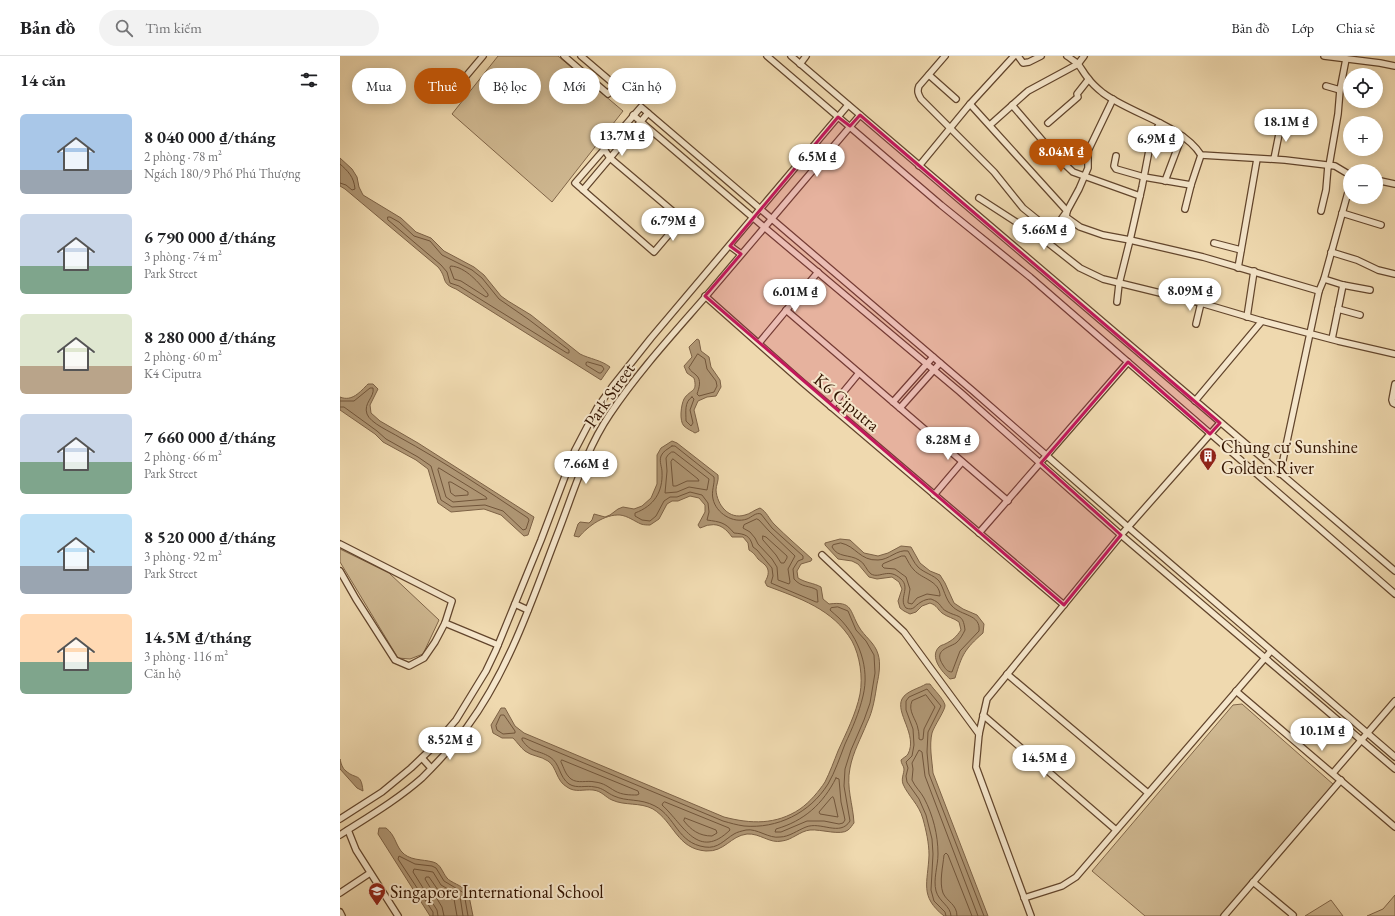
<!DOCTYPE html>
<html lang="vi">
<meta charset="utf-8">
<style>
body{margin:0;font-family:"EB Garamond",serif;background:#f2f2f2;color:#202124;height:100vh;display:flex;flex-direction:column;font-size:15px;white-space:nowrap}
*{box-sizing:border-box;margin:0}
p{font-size:13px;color:#757577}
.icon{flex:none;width:22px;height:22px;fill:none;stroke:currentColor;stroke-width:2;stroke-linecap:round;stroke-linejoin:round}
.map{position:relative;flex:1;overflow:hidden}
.panel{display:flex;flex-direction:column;background:#fff;width:340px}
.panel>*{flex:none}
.top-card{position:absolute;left:12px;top:12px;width:380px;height:36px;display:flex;gap:8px}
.fabs{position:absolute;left:1003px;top:12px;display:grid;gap:8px}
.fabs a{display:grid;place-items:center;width:40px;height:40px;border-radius:50%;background:#fff;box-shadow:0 2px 10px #0003;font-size:20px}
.price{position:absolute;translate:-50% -34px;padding:0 9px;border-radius:14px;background:#fff;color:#222;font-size:13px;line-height:26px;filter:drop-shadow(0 1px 2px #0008)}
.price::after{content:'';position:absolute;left:50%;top:24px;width:12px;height:9px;margin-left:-6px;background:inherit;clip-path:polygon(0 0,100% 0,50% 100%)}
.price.active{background:#b45309;color:#fff}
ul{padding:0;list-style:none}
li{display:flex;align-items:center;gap:12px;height:100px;padding:0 20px}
li span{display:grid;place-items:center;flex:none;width:112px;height:80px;border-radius:6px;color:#555}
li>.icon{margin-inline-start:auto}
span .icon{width:48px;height:48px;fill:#fffc;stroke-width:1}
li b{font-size:17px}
h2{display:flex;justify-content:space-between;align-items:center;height:48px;padding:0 20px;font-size:17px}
.pill{padding:0 14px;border-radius:18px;background:#fff;box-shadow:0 2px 10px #0003;font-size:14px;line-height:36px}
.pill.active{background:#b45309;color:#fff}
header{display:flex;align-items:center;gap:24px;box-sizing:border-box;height:56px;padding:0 20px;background:#fff;border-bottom:1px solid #e0e0e0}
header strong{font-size:19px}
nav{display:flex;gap:22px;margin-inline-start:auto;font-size:14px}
.search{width:280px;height:36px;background:#f2f2f2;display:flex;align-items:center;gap:10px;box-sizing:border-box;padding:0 14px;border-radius:22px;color:#757577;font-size:15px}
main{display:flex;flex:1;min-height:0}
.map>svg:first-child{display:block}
</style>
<header>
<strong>Bản đồ</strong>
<div class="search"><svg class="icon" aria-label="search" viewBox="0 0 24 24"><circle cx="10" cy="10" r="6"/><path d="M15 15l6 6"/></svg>Tìm kiếm</div>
<nav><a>Bản đồ</a><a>Lớp</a><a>Chia sẻ</a></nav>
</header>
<main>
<section class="panel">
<h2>14 căn<svg class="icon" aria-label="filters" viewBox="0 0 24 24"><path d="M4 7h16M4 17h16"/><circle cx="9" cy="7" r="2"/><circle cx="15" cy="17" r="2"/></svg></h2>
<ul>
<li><span style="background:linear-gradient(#a9c7e8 70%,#9aa5b1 0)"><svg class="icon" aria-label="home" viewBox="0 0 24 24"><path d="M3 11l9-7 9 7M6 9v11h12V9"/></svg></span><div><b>8 040 000 ₫/tháng</b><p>2 phòng · 78 m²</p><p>Ngách 180/9 Phố Phú Thượng</p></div></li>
<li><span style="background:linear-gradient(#c9d6e8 65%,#7fa58c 0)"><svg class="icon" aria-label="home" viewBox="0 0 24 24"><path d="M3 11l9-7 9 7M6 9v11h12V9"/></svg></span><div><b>6 790 000 ₫/tháng</b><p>3 phòng · 74 m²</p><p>Park Street</p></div></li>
<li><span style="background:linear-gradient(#dfe7d0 65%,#b9a48a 0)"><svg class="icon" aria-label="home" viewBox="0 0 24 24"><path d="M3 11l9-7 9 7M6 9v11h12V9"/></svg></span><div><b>8 280 000 ₫/tháng</b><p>2 phòng · 60 m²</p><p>K4 Ciputra</p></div></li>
<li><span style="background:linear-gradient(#c9d6e8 60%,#7fa58c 0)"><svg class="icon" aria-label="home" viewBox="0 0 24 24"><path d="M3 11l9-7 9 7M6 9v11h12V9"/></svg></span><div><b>7 660 000 ₫/tháng</b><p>2 phòng · 66 m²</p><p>Park Street</p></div></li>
<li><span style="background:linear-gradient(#bfe0f5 65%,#9aa5b1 0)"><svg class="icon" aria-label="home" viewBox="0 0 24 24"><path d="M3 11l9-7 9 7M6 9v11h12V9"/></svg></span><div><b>8 520 000 ₫/tháng</b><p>3 phòng · 92 m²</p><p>Park Street</p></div></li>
<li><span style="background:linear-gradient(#ffd9b3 60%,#7fa58c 0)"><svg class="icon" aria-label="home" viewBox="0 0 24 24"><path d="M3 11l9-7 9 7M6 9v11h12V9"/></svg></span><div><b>14.5M ₫/tháng</b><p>3 phòng · 116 m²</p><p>Căn hộ</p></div></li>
</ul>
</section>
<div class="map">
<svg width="1055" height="860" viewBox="0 0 1055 860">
<rect width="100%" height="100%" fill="#efd9af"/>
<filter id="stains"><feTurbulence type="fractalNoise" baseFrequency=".005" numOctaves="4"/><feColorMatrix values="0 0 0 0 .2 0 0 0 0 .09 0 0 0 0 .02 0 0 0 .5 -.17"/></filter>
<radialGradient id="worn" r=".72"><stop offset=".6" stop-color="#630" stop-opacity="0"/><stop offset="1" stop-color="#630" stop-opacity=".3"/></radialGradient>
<g fill="#cfb891" stroke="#816649">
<path d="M158,0H218L283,55L212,146L112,58Z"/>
<path d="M0,493L49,517L99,564L83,598L70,603L58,602L0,506Z"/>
<path d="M902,648L994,729L881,860H805L752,815L893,649Z"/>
<path d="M1055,839V860H1027L1043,853Z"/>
<path d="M991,844L1003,860H965Z"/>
</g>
<g fill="#af9674" stroke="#7d6246">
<path d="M0,102L12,113L17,121L19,131L23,139L61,162L76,176L91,182L104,195L134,211L144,219L161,240L168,245L191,259L240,298C250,303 261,304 270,311L261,324L116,233C100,227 108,223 98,211L5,133L0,130Z"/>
<path d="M357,283L359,284L361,295L369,301L371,311L380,324L381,331L376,340L367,341L358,345L354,354L359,375L355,377C352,375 347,373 344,370C339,365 341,349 344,343C350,333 358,337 354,322L347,317L344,310L352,301L349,291Z"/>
<path d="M28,328H33L38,333L30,349L31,357L40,365L78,387L194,461L188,479L184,480L161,459L144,453L111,456L98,447L88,413L76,404L43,386L35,378L0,354V341C12,346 20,336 28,328Z"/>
<path d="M332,385L337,387L378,419C379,425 376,429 376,434C377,449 389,464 405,459C410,458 414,454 420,452C427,456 429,463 434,468C446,480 460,492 472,503L471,505L461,508L457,515L458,522C466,527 474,527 481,531L483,543L489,548C513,545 509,554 519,571C524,580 535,587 538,598C541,607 539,619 537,628C535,641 533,655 527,667C521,682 513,696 510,712C506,732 513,748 514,767C512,769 511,772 508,774C501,780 481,773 470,774C460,775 452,784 442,785C430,788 420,777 407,778C390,780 385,796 366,795C337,793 334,766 313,753C300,746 285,750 272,744C265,741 262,735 253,734C244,733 235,737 227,731C216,725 217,711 208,705C201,700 191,700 185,695C181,692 177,686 173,682H162L153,677L151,669L161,652H165L175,670L184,677L384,761C411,768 436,769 460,753C470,746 479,735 485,726C490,716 494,705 498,695C506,677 516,658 520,638C523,621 520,600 512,585C493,553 459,542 427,530L425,526C429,519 430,513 424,508C423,507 419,504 418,503C415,499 414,497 409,494L408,487L403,481H392C387,474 380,467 370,469C366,469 364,471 360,472L358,469L365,456V449L359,442L350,440L338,445H332L327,448L319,463L310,469C307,469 304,469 301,468C294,465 288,460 280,459C265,458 248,470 239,481L234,480L238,468L240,466L249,467L252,464L254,458L265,461L270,459L278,453L283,451L294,453L302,450L311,442L317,428V399L321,392Z"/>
<path d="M500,483L510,484L524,497L538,500L548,497L561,490L571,491L580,507L590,515L600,519L605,527L614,547L623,553L637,559L644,568L643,577C625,593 622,598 615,622L610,623C602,616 589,601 599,591C601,589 603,589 605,588C613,584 616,581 621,574L619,566C614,562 607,561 602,557C597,553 598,550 590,547L582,550L576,556L570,558L564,555L560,552L558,545L562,533L559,526L552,521L537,523L529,521L518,508L512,505L498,503L485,489V487Z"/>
<path d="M586,628H590C594,634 603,642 605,649C606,653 594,670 592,677C589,690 592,704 593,717L648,860H604C579,840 588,827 589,799C589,787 586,774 583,763C579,748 568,740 563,728C561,722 564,718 564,713C564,710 561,708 561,704C563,702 567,700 568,698C578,679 555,657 562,643C566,635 580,632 586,628Z"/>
<path d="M0,703C1,707 2,712 6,715C16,724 21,716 23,735L17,732L0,713Z"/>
<path d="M39,772H46C55,779 55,787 61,795C69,805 82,803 93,806C101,808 102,816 107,822C110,826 122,830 128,835L133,860H90L38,778Z"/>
</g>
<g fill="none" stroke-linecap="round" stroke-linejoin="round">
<g stroke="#71553a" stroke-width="1">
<path d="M0,108C8,115 14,121 15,133L12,134L6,129L0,127"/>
<path d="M48,161H50L59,166L74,180L90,185L102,199L132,214L142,222L159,243L188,263L229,294V297H227L119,230L110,227L107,216L101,209L48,164Z"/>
<path d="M111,210C126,211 139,227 148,238V240L146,241L121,225L114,223L110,212Z"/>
<path d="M358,298L365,303L367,313L376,325L377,330L374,336L359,340L357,338C359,332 362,324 356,319C353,316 351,316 349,312Z"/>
<path d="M248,306L262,310L264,313L261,317H259L246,309V307Z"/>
<path d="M352,341L354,343L350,354L353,367L351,370L346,365C346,356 344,346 352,341Z"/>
<path d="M0,345H14L30,332H33C35,341 23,347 27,358C30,367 51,376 59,381C103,405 146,434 188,462L189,464L186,473L183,474L163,455L145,449L112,451L101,444L91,410L78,401L46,383L37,375L4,351H0"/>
<path d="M332,390H335L374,421C375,428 371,435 373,443C376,457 393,468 407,463C412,461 416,456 421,458L432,472L463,500V503L458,505L453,513L454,523C462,532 469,529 477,534L478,546H476L431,527L433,520L432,512L417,494L413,491C410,479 405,478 394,477C385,466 380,466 367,464L369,456L368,447L362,439L350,436L337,441H330L324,445L316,460L310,465L302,464L295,460V457C314,450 323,436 322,416C322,411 319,406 321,400C323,395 328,393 332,390Z"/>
<path d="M332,396H334L369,423L367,434L349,431L337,436L325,437L327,415L326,402L328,399Z"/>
<path d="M333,403L358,423L359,425H347L336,430H333L331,406Z"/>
<path d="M99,412L146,441L147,443L113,446L106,441L98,414Z"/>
<path d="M109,426H111L128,436V439L115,440L111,437Z"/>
<path d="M417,463L419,464L429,475L455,500L448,513L450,526L449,528L438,524L437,511L432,503L418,488L415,482L410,476L403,472L404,469Z"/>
<path d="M423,480L426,481L447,500V502L444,507H441L436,499L423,484Z"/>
<path d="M501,487C516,490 520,505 538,504C549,504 557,493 568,495C571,500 574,507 578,511C584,517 594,519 599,525C604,532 605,543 612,550C621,560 641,558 639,575L620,595L612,616C607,616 605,612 603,609C593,594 608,592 616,587C620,584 623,578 625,574C623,557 618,562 606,555C600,552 602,547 591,543C588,543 584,544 581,546C574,550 574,555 566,552C558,543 571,532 561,523C548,511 540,523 531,518C526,514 525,507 519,504C509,498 498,502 492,491L493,489Z"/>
<path d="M562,500H565C568,505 570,510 574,514C582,523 600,525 600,540L587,538L577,542L572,548L568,547V545L570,533L566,521L555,513L544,512L542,510L543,508Z"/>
<path d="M498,551L508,555L516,574L526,585L534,599L535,617L530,647L524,664L511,694L505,713L504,730L510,765C500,781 481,765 466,771C458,774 449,781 440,781C429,783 417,772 406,774C402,775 397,776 394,778C384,784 378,793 365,791C337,787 336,761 315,750C300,742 287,746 274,740C267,737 263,732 255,731C246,729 237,733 229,728C219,721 220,707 210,701C197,693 192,698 182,684V682H184L383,765C390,767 397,769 404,770C437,773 470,757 488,728C495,716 500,701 505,688C512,673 519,657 523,640C530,612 519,582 499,562C496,559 493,557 490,554L491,552Z"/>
<path d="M586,639L595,651L584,673L583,683L581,684L579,683C579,680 579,676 578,673C577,664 567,655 572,645Z"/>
<path d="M161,659H164L175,675V677L163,678L157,674L156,670Z"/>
<path d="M222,704L298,735L299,738L297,739C290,739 282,739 275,735C268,731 264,727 255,726C247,724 238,728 231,723C225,718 224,712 221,706Z"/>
<path d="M496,722L499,723L501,746L504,759L505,764L503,767L499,768L484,765H467L441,776H435L436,773C464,765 483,748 496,722Z"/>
<path d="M493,741L494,743L498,761L480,758L479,756L491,742Z"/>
<path d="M325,746L389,772L390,774C358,805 344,769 322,749L323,747Z"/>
<path d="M345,762L376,774L377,777L372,780C359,780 351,774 344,765Z"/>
<path d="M93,860V856L58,803L59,800L75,808L92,810L96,812L104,825L124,837L128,860"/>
<path d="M98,860L97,854L73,816L74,813L93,816L101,829L120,840L123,860"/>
<path d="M104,860L102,851L85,823L86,821H89L98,834L114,843L117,860"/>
<path d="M606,860L605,856L594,845L591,834L593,798L592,783L586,759L579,743L567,726L566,720L568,712L566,706L572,700L574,689L573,673L566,654V645L569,641L587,633L601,650L588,676L587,696L589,718L644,860"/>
<path d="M611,860C611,850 599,846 596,835C593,823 598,810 598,798C598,779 593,759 584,742C581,736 575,731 572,724L573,713L572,707L579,694L582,696L585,720L638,860"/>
<path d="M617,860C617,848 607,846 603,837C599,826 603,810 604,799L606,797L608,799L632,860"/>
</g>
<g stroke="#62452c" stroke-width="8">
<g id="minor">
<path d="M224,0L268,38L275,29L241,0"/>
<path d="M427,0L601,149L690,221L1055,538"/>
<path d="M451,0L1055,515"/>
<path d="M605,0L579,30C577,35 578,38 581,43L654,116L683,152L709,173L710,179L707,186"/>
<path d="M678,0L683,7L689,6L701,0"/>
<path d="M727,0C730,2 734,5 737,7C741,11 744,18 748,22C752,28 758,33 763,37C791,58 842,69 861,99L945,104L995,110L1010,119"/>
<path d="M984,0L1040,7L1055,10"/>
<path d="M460,8L466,0"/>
<path d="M589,19L616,43"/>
<path d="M986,30L1000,34"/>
<path d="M111,38L143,0"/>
<path d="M630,48L727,155"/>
<path d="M672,49L715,99L733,116L800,140"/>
<path d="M293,59L424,171L620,336L781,479L1055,713"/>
<path d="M708,67L738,41L737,38L748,24"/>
<path d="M650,69L688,35L738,8L744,0"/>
<path d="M264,93L270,102L342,163L314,196L235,127C257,102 279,76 301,51L633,335L788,471L1055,701"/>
<path d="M776,100L774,110L776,113L804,121L851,129"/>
<path d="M934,103L941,68"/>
<path d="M579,110L630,48L674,0"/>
<path d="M989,110L998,58L1000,34L1006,3"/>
<path d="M1036,124L1055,128"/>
<path d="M825,125L842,80"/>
<path d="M243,134L308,57"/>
<path d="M639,142L707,186L740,212L763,223L861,247L922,265L998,285L1055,298"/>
<path d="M845,153L851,129L861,99"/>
<path d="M727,155L726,161L740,171L763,179L790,184L863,201L979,235"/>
<path d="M981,155L986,134L988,110"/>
<path d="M1002,157L1041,169"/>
<path d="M710,179L727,155L739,133L748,112V95L773,43"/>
<path d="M874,187L901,194"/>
<path d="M390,190L401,198"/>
<path d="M991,196L1017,204L1038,214L1055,218"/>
<path d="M898,212L917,103"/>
<path d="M984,223L1003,229L1030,234"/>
<path d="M365,240L462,326L724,549"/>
<path d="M777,246L779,228L790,184L802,131L811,84L820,67"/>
<path d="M998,253L1020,259"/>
<path d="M446,254L668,445"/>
<path d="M907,261L914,215"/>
<path d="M856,268L861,247"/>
<path d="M992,283L1003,229"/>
<path d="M419,287L478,216"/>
<path d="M1055,328L1052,344L1053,347L1055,348"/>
<path d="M855,345L922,265"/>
<path d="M553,346L593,301"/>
<path d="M491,351L519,317"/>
<path d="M560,352L600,307"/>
<path d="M940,418L979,235L984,223L1010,129"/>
<path d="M594,439L622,406"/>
<path d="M639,477L788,306"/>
<path d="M0,488L112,545L105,567L158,589"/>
<path d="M482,499L564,576L639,678"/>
<path d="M0,515L16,543L55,604L69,610L84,602L95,586L105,567"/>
<path d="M175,548L188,554"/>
<path d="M667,618L808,737"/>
<path d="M896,635L1055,771"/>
<path d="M643,659L776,774"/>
<path d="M82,702L91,712"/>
<path d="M993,717L1055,645"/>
<path d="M0,763L42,736L71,712L91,693L116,664L146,615L156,594L201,484L235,394L257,352L272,331L311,282L508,49"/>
<path d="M8,774L16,794L58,860"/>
<path d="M0,779C28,761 57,744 82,722C98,706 114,689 127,671C169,614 192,544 217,479C233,438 245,395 270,358C298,316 334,277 367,239C418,179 469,119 520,59"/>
<path d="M913,826L953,859L952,860"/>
<path d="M0,837L30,817"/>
<path d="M684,842L722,830L736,821L931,595"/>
<path d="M0,856L2,860"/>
<path d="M691,860L636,711L639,678L647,643L781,479L880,367"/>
<path d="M884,860L1001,724"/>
</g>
</g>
<use href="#minor" stroke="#f5e6cb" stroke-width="5.5"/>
</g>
<path fill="#c2185b" fill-opacity="0.2" stroke="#c2185b" stroke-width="3" stroke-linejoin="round" d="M520,59L880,367L870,378L788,306L701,407L781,479L724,549L365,240L401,198L390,190L482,80L498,61L510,70Z"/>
<defs>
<g id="building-pin" transform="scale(0.9)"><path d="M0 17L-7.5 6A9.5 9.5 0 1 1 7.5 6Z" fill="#8f2418" stroke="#f5e6cb"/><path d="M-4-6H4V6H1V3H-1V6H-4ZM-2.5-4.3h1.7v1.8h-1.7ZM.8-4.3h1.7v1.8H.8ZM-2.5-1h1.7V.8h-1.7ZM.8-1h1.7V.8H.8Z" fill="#fff"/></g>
<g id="school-pin" transform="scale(0.9)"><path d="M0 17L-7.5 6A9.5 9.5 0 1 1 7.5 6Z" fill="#8f2418" stroke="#f5e6cb"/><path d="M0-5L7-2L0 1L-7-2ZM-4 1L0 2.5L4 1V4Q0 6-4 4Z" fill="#fff"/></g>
</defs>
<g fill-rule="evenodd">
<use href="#building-pin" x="868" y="400"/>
<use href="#school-pin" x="37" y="835"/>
</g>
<g text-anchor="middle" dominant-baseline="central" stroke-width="4" stroke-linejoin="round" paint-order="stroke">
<g font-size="18" fill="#331401" stroke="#f5e6cb">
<text transform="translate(269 339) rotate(-55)">Park Street</text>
<text transform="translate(507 346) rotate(40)">K6 Ciputra</text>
</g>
<g font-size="18" fill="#331401" stroke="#f5e6cb" text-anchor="start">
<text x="881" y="390">Chung cư Sunshine<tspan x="881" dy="21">Golden River</tspan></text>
<text x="50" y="835">Singapore International School</text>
</g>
</g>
<rect width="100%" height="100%" filter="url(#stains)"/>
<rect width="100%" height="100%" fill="url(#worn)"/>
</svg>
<div class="fabs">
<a><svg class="icon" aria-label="locate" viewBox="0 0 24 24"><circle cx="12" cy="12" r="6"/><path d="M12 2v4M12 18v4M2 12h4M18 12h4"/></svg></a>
<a>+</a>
<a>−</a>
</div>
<b class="price" style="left:946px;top:87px">18.1M ₫</b>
<b class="price" style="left:282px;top:101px">13.7M ₫</b>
<b class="price" style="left:816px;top:104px">6.9M ₫</b>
<b class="price active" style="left:721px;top:117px">8.04M ₫</b>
<b class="price" style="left:477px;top:122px">6.5M ₫</b>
<b class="price" style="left:333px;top:186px">6.79M ₫</b>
<b class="price" style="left:704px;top:195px">5.66M ₫</b>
<b class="price" style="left:850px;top:256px">8.09M ₫</b>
<b class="price" style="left:455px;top:257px">6.01M ₫</b>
<b class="price" style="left:608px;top:405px">8.28M ₫</b>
<b class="price" style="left:246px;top:429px">7.66M ₫</b>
<b class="price" style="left:982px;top:696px">10.1M ₫</b>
<b class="price" style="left:110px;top:705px">8.52M ₫</b>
<b class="price" style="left:704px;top:723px">14.5M ₫</b>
<div class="top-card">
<a class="pill">Mua</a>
<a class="pill active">Thuê</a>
<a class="pill">Bộ lọc</a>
<a class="pill">Mới</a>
<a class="pill">Căn hộ</a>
</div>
</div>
</main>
